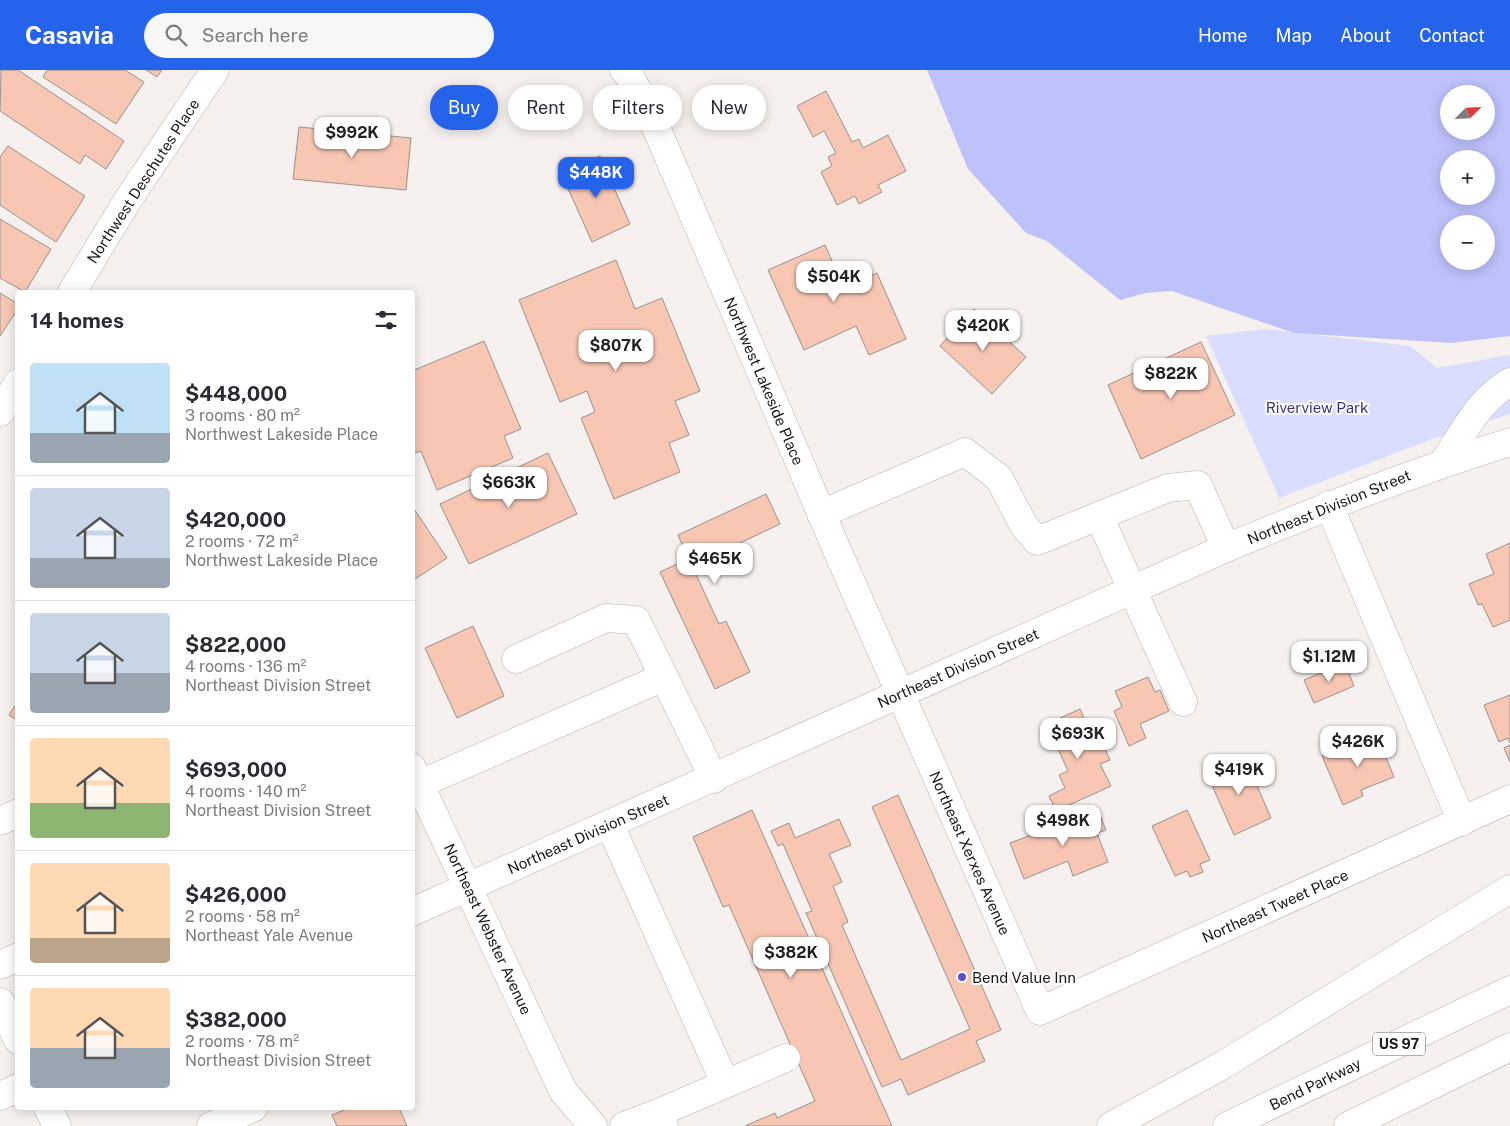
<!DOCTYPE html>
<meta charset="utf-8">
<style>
body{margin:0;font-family:"Public Sans",sans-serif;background:#f7f7f7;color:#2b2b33;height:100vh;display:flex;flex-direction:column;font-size:19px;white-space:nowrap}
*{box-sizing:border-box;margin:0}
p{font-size:16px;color:#7c7c81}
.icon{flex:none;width:28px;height:28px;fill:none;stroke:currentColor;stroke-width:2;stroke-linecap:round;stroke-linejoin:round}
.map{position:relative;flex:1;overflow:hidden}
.side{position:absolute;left:15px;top:220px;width:400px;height:820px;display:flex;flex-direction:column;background:#fff;border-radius:5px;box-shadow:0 2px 12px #0003}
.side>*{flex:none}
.guide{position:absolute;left:430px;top:15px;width:475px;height:45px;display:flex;gap:10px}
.needle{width:32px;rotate:66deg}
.buttons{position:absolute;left:1440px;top:15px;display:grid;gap:10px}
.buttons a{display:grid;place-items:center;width:55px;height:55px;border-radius:50%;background:#fff;box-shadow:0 2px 12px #0003;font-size:25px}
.price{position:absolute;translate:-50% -42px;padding:0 11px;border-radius:10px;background:#fff;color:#222;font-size:16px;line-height:32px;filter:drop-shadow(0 1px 2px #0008)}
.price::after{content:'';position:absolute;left:50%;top:30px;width:15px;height:11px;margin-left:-8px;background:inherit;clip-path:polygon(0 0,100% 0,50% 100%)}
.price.active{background:#2563eb;color:#fff}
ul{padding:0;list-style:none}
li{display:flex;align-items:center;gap:15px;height:125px;padding:0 15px}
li+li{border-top:1px solid #e1e1e2}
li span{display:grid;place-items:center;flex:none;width:140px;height:100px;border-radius:5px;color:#555}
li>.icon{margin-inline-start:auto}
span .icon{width:60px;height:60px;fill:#fffc;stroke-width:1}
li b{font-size:21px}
h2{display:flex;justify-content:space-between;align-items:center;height:60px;padding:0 15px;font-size:21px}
.tag{padding:0 18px;border-radius:22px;background:#fff;box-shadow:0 2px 12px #0003;font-size:18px;line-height:45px}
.tag.active{background:#2563eb;color:#fff}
header{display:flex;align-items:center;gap:30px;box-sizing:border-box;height:70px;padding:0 25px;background:#2563eb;color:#fff}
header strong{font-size:24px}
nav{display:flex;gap:28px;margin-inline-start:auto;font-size:18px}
.search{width:350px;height:45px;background:#f7f7f7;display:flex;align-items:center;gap:12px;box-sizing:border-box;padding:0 18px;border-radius:28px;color:#7c7c81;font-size:19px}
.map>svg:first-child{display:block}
</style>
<header>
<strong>Casavia</strong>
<div class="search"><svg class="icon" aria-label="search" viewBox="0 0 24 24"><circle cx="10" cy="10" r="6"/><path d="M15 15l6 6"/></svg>Search here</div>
<nav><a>Home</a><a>Map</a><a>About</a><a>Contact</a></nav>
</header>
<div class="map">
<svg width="1510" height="1056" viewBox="0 0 1510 1056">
<rect width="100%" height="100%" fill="#f6f1ee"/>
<path fill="#dbddff" d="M1265,259L1410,276L1437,298L1510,285V344L1432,369L1279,428L1206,266Z"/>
<path fill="#bec1fa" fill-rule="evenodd" d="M927,0H1510V266L1451,273L1294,263L1172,221L1145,223L1120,230L1047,171L1026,163L968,99ZM1449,24H1486V61H1449ZM1449,89H1486V126H1449ZM1449,154H1486V191H1449Z"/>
<g fill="#f7c7b4" stroke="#979290">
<path d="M1,0H18L124,71L106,99L85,85L80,94L0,41Z"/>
<path d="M47,0H125L144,12L116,54L43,7Z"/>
<path d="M146,0H162L157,7Z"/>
<path d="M826,21L852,72L859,69L863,78L888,65L906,101L878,115L882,122L859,134L855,126L837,135L821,102L832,96L828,87L836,83L824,61L813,67L797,36Z"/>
<path d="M299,57L411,68L406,120L293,109Z"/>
<path d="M8,76L85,126L56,172L0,135V87Z"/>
<path d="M600,86L630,154L592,172L561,103Z"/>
<path d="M0,149L51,179L25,222L0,208Z"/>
<path d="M825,175L844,218L877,203L906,269L869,285L856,256L804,280L768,200Z"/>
<path d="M616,190L635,239L662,228L700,321L675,331L689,365L669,373L680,402L614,429L581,348L595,342L587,321L560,332L519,230Z"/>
<path d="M0,223L18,234V239L0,266Z"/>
<path d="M974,239L1026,287L992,324L940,276Z"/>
<path d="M484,271L521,359L504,366L513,388L437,420L421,381L412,384V301Z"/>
<path d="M1201,272L1235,345L1141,389L1108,315Z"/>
<path d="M548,383L577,444L469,494L440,434Z"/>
<path d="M766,424L780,454L692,496L719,554L726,551L750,602L715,619L660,502L688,489L678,465Z"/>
<path d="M412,436L447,488L412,511Z"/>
<path d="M1510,473V550L1493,557L1482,534L1478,535L1469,514L1494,504L1486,484Z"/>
<path d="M473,556L504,626L457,648L425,578Z"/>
<path d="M1345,593L1354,616L1314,633L1304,610Z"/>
<path d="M1148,607L1155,622L1160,620L1169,641L1140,654L1146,668L1129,676L1114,641L1122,637L1115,621Z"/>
<path d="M1510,625V673L1508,668L1499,672L1484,635Z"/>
<path d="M18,631V651L9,645Z"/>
<path d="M1080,639L1094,671L1100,668L1110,690L1100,694L1111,716L1056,741L1049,726L1065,718L1059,705L1068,701L1047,654Z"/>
<path d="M1376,663L1394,707L1361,720L1363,726L1343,735L1322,686Z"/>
<path d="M1510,675V692L1504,678Z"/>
<path d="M1245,688L1271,748L1234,765L1207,704Z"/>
<path d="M898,725L1001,960L976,971L985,991L908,1025L901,1009L882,1017L806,843L812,841L783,774L778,776L771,761L789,753L795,768L839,749L851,775L829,784L842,812L833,816L848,852L842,855L901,990L970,959L872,737Z"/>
<path d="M752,740L892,1056H745L775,1043L777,1048L815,1031L729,835L723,837L693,767Z"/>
<path d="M1098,740L1106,760L1097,763L1108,792L1073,806L1068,791L1024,809L1010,773Z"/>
<path d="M1187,740L1210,790L1200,794L1203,802L1190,807L1187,801L1175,806L1152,756Z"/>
<path d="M349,1038H399L407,1056H337L332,1045Z"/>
</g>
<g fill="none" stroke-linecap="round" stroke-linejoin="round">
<g stroke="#b9b4b2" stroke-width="29">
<g id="minor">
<path d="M624,0L630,6L658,62L837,480L1040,941L1510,729"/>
<path d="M72,222L129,128L215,0"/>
<path d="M0,342L18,313"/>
<path d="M1443,393C1462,365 1480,328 1510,312"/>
<path d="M1329,435L1462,752"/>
<path d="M821,444L965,382L999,408L1023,454L1037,471L1168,418L1198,415L1226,478"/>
<path d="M1099,446L1183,632"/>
<path d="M516,589L606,548L636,550L714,709"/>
<path d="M412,698L563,1021L593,1056"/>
<path d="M420,714L664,607"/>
<path d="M0,751L18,743"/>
<path d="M610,755L725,1013"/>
<path d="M0,895L18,887"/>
<path d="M0,932L18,970"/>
<path d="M48,1038L57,1056"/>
<path d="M211,1056L253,1038"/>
<path d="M624,1056L658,1043"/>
<path d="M664,1056L658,1043L786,988"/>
</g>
</g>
<g stroke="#b9b4b2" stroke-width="29">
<g id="major">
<path d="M412,842L1226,478C1320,439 1413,402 1510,372"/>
<path d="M0,1026L18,1018"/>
</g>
</g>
<g stroke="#b9b4b2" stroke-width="29">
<g id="highway">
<path d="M1111,1056L1223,995L1510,819"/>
<path d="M1227,1056L1510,920"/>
<path d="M1348,1056L1510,977"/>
</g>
</g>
<use href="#minor" stroke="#fff" stroke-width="28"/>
<use href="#major" stroke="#fff" stroke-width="28"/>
<use href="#highway" stroke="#fff" stroke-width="28"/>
</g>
<circle fill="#5b50c8" stroke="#fff" stroke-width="2" cx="962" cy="907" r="5"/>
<g text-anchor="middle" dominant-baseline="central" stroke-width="4" stroke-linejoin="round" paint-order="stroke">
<rect fill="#fff" stroke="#5f5e5d" stroke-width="1" x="1373" y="962.5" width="52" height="23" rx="4"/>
<g font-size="14" font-weight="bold" fill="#1b1918">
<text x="1399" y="974">US 97</text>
</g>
<g font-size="15" fill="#1b1918" stroke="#fff">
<text transform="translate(143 111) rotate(-57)">Northwest Deschutes Place</text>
<text transform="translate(764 311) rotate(67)">Northwest Lakeside Place</text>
<text transform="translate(1329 437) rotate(-22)">Northeast Division Street</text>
<text transform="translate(958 598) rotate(-24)">Northeast Division Street</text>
<text transform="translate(588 764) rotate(-24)">Northeast Division Street</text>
<text transform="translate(970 783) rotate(66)">Northeast Xerxes Avenue</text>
<text transform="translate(1275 836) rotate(-24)">Northeast Tweet Place</text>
<text transform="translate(488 859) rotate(65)">Northeast Webster Avenue</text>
<text transform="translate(1315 1014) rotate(-26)">Bend Parkway</text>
</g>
<g font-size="15" fill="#3a3484" stroke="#fff">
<text x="1317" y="337">Riverview Park</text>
</g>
<g font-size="15" fill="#1b1918" stroke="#fff" text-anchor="start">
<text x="972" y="907">Bend Value Inn</text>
</g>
</g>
</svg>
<div class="buttons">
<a><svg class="needle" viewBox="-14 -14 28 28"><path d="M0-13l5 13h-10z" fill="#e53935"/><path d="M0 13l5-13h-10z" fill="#7c7c81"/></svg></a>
<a>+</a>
<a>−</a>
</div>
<b class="price" style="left:352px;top:89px">$992K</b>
<b class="price active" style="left:596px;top:129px">$448K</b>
<b class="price" style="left:834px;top:233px">$504K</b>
<b class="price" style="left:983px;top:282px">$420K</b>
<b class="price" style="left:616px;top:302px">$807K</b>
<b class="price" style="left:1171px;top:330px">$822K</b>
<b class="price" style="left:509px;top:439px">$663K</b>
<b class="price" style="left:715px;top:515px">$465K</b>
<b class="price" style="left:1329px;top:613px">$1.12M</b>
<b class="price" style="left:1078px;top:690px">$693K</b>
<b class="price" style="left:1358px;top:698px">$426K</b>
<b class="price" style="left:1239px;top:726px">$419K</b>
<b class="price" style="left:1063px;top:777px">$498K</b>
<b class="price" style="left:791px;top:909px">$382K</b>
<div class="guide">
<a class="tag active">Buy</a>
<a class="tag">Rent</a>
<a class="tag">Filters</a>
<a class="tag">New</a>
</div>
<section class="side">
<h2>14 homes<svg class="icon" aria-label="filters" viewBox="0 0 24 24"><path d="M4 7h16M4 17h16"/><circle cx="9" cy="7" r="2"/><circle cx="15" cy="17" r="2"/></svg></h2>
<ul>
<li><span style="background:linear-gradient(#bfe0f5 70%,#9aa5b1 0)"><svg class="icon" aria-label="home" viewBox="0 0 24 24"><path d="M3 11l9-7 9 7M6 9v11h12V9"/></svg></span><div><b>$448,000</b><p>3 rooms · 80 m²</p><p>Northwest Lakeside Place</p></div></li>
<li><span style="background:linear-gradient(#c9d6e8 70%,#9aa5b1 0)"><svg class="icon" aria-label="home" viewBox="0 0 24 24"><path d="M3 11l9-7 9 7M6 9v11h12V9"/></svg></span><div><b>$420,000</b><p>2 rooms · 72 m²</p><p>Northwest Lakeside Place</p></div></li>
<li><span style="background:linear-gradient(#c9d6e8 60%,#9aa5b1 0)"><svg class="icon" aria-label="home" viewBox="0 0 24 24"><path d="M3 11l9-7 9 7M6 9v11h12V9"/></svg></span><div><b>$822,000</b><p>4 rooms · 136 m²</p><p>Northeast Division Street</p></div></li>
<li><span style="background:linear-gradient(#ffd9b3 65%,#8fb573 0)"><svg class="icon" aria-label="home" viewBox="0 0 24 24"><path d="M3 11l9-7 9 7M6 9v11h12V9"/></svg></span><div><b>$693,000</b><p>4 rooms · 140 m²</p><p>Northeast Division Street</p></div></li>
<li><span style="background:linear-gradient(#ffd9b3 75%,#b9a48a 0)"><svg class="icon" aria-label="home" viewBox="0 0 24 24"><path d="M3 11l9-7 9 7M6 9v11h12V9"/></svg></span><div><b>$426,000</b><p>2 rooms · 58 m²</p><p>Northeast Yale Avenue</p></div></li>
<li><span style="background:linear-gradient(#ffd9b3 60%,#9aa5b1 0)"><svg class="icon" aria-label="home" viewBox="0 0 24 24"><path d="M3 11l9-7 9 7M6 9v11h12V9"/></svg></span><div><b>$382,000</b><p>2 rooms · 78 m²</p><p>Northeast Division Street</p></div></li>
</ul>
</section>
</div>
